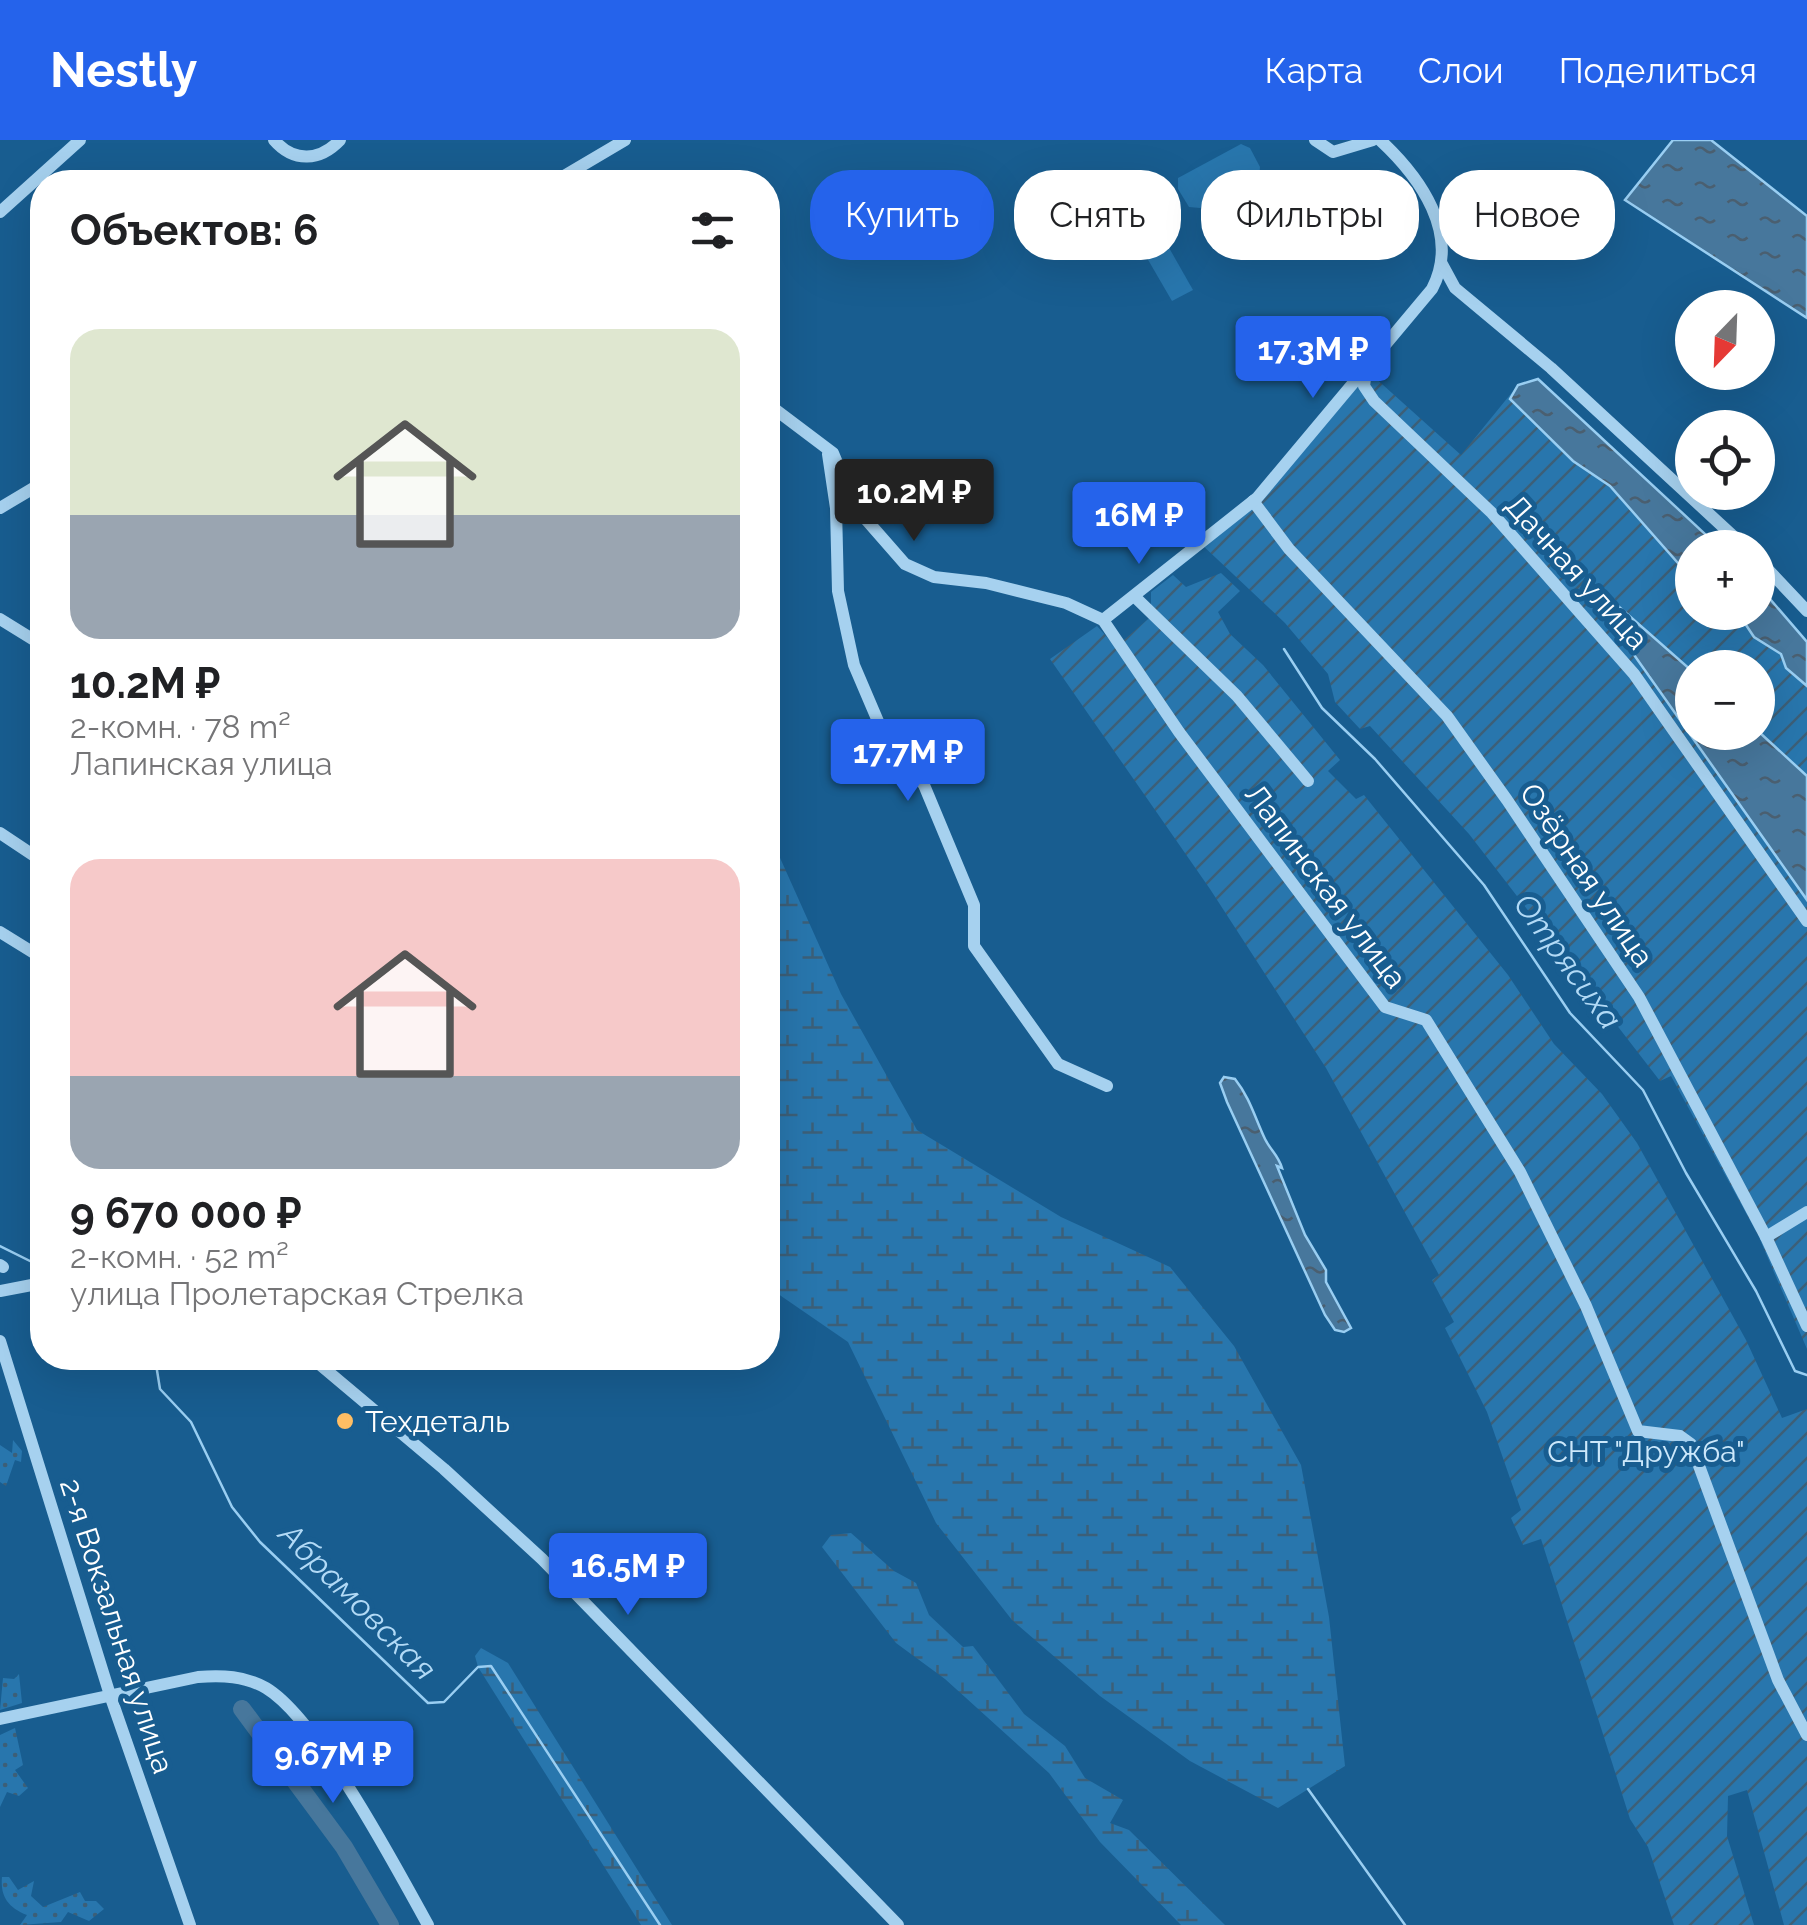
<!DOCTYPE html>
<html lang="ru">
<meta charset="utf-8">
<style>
body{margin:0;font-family:Raleway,sans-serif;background:#f2f2f2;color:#202124;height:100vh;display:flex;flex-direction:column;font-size:38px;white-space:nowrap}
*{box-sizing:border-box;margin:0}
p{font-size:32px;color:#757577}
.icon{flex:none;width:55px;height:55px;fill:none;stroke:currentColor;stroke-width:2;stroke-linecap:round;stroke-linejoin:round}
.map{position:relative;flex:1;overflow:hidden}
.panel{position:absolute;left:30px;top:30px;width:750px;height:1200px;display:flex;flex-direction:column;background:#fff;border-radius:40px;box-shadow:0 10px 40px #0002}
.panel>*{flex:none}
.top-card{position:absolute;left:810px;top:30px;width:845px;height:90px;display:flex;gap:20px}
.needle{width:65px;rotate:203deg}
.controls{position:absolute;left:1675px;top:150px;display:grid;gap:20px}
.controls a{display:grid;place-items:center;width:100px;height:100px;border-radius:50%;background:#fff;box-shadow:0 10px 40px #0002;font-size:50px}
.price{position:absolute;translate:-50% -85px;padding:0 22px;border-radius:10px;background:#2563eb;color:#fff;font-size:32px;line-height:65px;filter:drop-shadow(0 2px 5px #0008)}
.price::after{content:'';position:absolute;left:50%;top:60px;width:30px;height:22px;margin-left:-15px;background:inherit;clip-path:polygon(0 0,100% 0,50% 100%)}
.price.on{background:#222;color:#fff}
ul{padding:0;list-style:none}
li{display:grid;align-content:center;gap:20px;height:530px;padding:0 40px}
li span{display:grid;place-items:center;height:310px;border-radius:30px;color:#555}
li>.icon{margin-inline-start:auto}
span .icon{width:180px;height:180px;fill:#fffc;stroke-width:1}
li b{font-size:42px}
h2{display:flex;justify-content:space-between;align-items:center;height:120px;padding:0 40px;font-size:42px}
.pill{padding:0 35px;border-radius:40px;background:#fff;box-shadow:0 10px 40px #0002;font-size:35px;line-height:90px}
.pill.on{background:#2563eb;color:#fff}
header{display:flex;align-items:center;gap:60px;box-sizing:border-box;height:140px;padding:0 50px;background:#2563eb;color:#fff}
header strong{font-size:48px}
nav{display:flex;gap:55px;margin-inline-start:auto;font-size:35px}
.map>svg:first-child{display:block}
</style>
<header>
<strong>Nestly</strong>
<nav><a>Карта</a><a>Слои</a><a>Поделиться</a></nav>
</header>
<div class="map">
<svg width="1807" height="1785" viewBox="0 0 1807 1785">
<defs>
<pattern id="grass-dots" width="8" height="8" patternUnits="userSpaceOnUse" patternTransform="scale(2.5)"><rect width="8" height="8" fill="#2876ad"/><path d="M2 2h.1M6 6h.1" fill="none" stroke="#3c5f78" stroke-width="1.8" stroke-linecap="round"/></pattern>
<pattern id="wetland-marsh" width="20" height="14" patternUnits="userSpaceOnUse" patternTransform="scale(2.5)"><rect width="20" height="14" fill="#2876ad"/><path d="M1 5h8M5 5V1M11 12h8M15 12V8" fill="none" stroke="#3c5f78"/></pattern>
<pattern id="garden-furrows" width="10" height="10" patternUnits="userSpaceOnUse" patternTransform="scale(2.5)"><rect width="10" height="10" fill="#2876ad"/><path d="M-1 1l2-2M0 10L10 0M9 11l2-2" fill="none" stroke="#3c5f78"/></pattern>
<pattern id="water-ripples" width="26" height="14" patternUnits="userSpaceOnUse" patternTransform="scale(2.5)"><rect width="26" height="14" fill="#47779c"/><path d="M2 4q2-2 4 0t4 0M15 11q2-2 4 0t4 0" fill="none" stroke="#4a5f70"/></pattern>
</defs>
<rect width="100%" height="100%" fill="#185d90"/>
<g fill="url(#grass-dots)">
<path d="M13,1300L22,1311L21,1322L15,1320L6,1346L0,1342V1305L12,1313Z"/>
<path d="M19,1534L22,1563L0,1570L3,1538L14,1539Z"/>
<path d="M15,1588L23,1625L15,1630L28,1648L19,1656L7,1652L0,1667V1595Z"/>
<path d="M2,1737H9L18,1750L34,1741L31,1756L43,1767L80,1752L85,1761H96L104,1769L89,1781L68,1772L61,1782L20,1785L27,1775C9,1768 0,1757 2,1737Z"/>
</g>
<g fill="url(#wetland-marsh)">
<path d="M768,691L841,854L917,990L1061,1077L1170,1127L1234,1206L1301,1325L1329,1477L1345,1626L1278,1668L1190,1621L1100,1556L1012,1480L936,1383L848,1202L768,1147Z"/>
<path d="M851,1393L894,1431L916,1443L929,1475L963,1507L973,1506L1024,1574L1065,1606L1085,1638L1123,1660L1110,1683L1129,1690L1225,1785H1181L1100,1702L1049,1633L945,1539L896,1503L822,1407L831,1395Z"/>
<path d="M481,1508L508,1523L672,1785H641L478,1527L475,1516Z"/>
</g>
<g fill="#2876ad">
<path d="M1241,4L1250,8L1260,27L1259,37L1200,68L1189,67L1178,49V38Z"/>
<path d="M1168,106L1193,150L1172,161L1147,118Z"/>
</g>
<g fill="url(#garden-furrows)" fill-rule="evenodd">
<path d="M1363,227L1461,315L1518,245L1538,239L1719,407L1692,408V472H1758V445L1807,502V1209L1758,1095L1671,936L1660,941L1469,694L1370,586L1360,589L1335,562L1328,534L1285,483L1199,402L1249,361ZM1692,528H1758V592H1692Z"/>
<path d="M1221,433L1240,451L1218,472L1230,494L1263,525L1340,620L1328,631L1356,659L1364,655L1508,835L1554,904L1602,954L1637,1003L1746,1200L1782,1278L1807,1269V1785H1784L1747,1650L1728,1656L1727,1696L1754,1785H1674L1648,1707L1630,1679L1541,1399L1523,1405L1511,1378L1521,1370L1487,1272L1445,1188L1454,1182L1432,1140L1439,1135L1326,928L1210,749L1050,519L1097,486L1116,507L1156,472L1151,468V452L1173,435L1186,447Z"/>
</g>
<g fill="url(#water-ripples)" stroke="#99cef2" stroke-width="2.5">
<path d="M1673,0H1711L1807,76V178L1625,60Z"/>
<path d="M1538,239L1719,407L1692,408V439L1610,346L1573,321L1510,259L1518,245Z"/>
<path d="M1758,445L1807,502V546L1786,528L1781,514L1754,497L1738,473L1758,472Z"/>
<path d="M1601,451L1692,531V592L1758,591L1807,636V760L1596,461Z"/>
<path d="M1224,937L1235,939C1250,958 1255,978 1265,999C1271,1011 1278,1015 1282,1028L1277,1026L1305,1095L1326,1130V1142L1351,1188L1344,1192L1335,1190L1325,1175L1227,962L1220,943Z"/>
</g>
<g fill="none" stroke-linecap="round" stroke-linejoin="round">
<g stroke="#99cef2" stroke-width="2.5">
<path d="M1284,509L1322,568L1375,619L1484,745L1570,873L1643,950L1686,1033L1756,1151L1795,1231L1807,1235"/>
<path d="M0,1106L42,1127"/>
<path d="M155,1218L160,1249L191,1282L232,1367L260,1402L428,1563L444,1562L478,1527L491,1526L660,1785"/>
<path d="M1308,1649L1405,1785"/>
</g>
<path stroke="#47779c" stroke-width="18" d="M242,1569L344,1707L390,1785"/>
<g stroke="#a6d1ef" stroke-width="12">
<path d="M274,0C294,23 320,21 340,0"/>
<path d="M1315,0L1333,12L1373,0"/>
<path d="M554,42L625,0"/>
<path d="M0,72L80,0"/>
<path d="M1442,124L1455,148L1551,228L1746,408"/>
<path d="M1366,232L1364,246L1374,261L1492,373L1634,534L1807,781"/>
<path d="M768,264L833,313L856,368L905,424L934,437L986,443L1066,463L1103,480L1179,592L1385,867L1426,880L1520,1032L1586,1166L1638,1291L1680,1296L1691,1304L1778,1540L1807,1595"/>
<path d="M828,314L836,368L838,451L854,525L886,600L924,645L974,765V806L1058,924L1107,946"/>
<path d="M1253,361L1289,409L1447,576L1507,660L1639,857L1766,1097L1807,1186"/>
<path d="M0,368L42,343"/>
<path d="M1758,419L1807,471"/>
<path d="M1135,457L1237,556L1308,641"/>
<path d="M0,479L42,505"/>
<path d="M1103,480L1257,358L1432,149C1461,94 1420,37 1380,0"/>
<path d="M0,693L42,721"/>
<path d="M0,792L42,818"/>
<path d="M1766,1097L1807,1072"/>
<path d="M0,1125L3,1127"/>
<path d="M0,1151L42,1143"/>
<path d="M0,1201L110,1555L190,1785"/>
<path d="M312,1218L444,1329L542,1419L898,1785"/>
<path d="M0,1579L198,1537C222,1535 245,1536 266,1548C318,1579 397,1729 428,1785"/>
</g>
</g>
<circle fill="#ffbe64" stroke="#185d90" stroke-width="4" cx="345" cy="1281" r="10"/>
<g text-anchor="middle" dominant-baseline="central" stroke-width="10" stroke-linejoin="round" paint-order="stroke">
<g font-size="30" fill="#fff" stroke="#185d90">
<text transform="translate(1577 432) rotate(48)">Дачная улица</text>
<text transform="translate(1587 735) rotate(56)">Озёрная улица</text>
<text transform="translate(1326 746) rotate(53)">Лапинская улица</text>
<text transform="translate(117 1486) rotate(72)">2-я Вокзальная улица</text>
</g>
<g font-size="30" fill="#fff" stroke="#185d90" text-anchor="start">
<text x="365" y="1281">Техдеталь</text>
</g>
<g font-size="30" fill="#cce8fb" stroke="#185d90">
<text x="1646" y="1311">СНТ "Дружба"</text>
</g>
<g font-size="32" font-style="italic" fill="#b2daf6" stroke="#185d90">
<text transform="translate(1568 821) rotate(54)">Отрясиха</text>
<text transform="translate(358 1461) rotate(45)">Абрамовская</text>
</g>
</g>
</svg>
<div class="controls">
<a><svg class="needle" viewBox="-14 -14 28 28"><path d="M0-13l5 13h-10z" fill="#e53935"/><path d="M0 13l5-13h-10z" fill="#757577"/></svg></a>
<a><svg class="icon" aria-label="locate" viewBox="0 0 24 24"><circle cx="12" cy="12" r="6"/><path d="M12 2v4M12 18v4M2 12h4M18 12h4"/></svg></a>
<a>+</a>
<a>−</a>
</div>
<b class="price" style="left:1313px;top:261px">17.3M ₽</b>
<b class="price on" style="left:914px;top:404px">10.2M ₽</b>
<b class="price" style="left:1139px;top:427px">16M ₽</b>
<b class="price" style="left:908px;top:664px">17.7M ₽</b>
<b class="price" style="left:628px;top:1478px">16.5M ₽</b>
<b class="price" style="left:333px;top:1666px">9.67M ₽</b>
<div class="top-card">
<a class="pill on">Купить</a>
<a class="pill">Снять</a>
<a class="pill">Фильтры</a>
<a class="pill">Новое</a>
</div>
<section class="panel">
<h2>Объектов: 6<svg class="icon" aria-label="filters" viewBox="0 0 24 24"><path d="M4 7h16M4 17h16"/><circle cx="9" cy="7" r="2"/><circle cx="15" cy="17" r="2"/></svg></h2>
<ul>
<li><span style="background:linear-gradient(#dfe7d0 60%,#9aa5b1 0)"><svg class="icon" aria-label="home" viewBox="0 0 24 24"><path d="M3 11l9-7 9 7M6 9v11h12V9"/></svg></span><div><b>10.2M ₽</b><p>2-комн. · 78 m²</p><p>Лапинская улица</p></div></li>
<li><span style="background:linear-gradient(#f6c9c9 70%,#9aa5b1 0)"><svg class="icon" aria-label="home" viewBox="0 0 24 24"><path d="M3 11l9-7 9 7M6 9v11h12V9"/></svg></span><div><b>9 670 000 ₽</b><p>2-комн. · 52 m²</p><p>улица Пролетарская Стрелка</p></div></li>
</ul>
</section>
</div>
